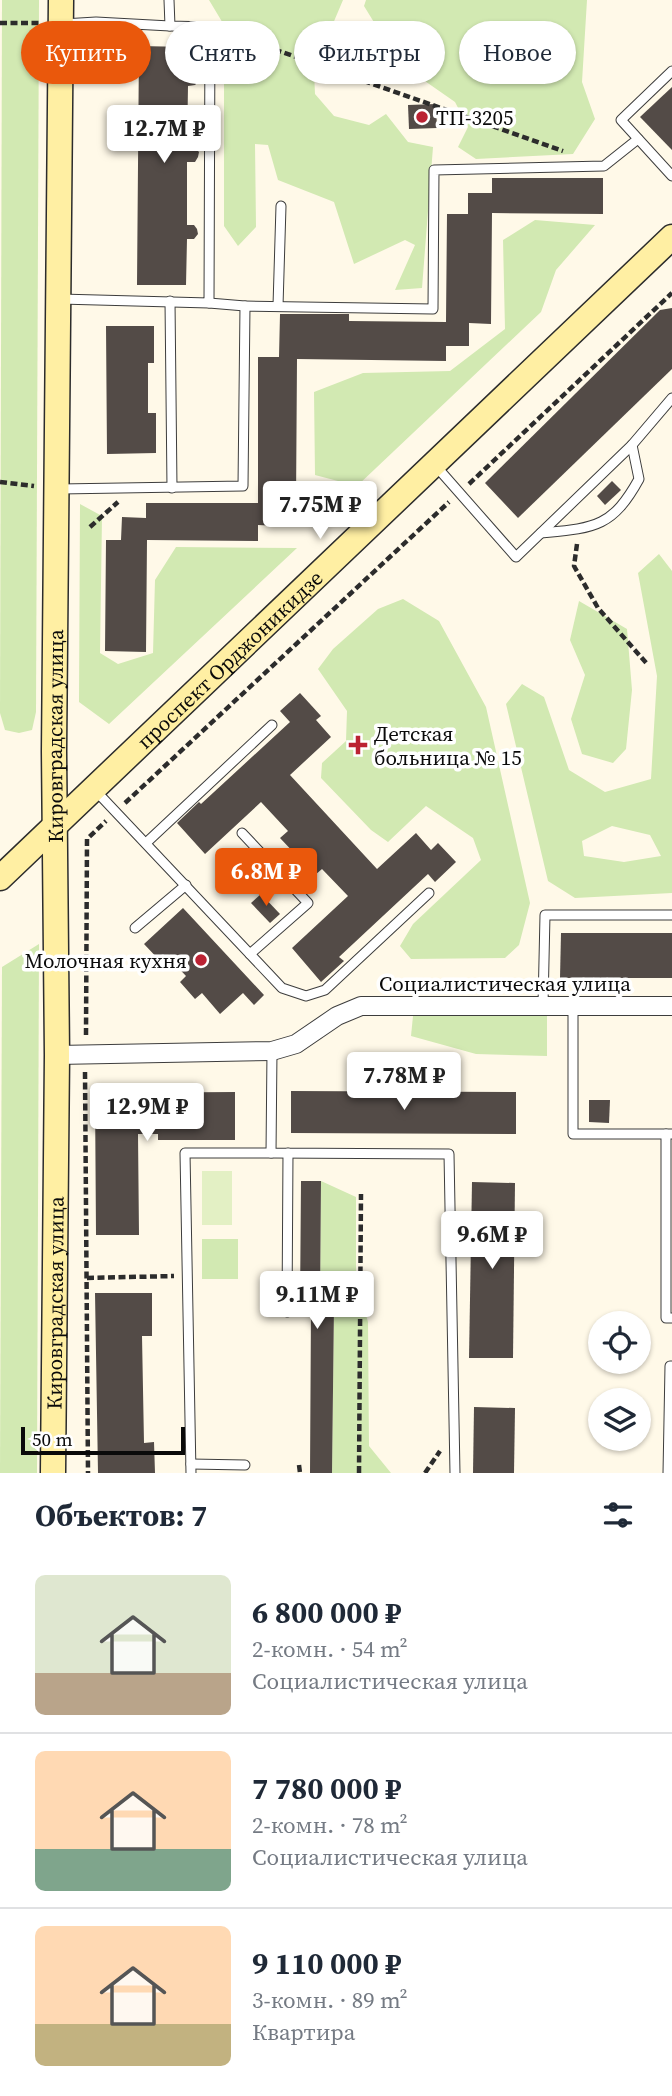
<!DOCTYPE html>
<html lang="ru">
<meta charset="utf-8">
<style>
body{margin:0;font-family:"Source Serif 4",serif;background:#f6f6f7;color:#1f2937;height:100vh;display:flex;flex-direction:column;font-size:26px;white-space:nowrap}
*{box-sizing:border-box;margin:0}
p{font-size:23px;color:#747a83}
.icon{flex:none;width:38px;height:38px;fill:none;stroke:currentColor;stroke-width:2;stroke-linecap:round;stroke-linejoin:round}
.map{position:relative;height:1473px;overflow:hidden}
.drawer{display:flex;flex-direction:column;background:#fff;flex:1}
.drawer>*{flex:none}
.top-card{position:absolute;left:21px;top:21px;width:630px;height:63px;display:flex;gap:14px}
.tools{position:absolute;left:588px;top:1311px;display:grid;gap:14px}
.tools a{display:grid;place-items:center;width:63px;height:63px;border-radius:50%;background:#fff;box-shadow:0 2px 5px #0004;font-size:35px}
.scale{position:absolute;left:21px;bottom:18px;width:164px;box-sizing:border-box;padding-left:7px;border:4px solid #0a0a0a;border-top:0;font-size:19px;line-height:24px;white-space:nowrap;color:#0a0a0a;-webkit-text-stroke:5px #fff;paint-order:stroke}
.price{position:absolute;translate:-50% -60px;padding:0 16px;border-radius:7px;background:#fff;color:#222;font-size:23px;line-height:46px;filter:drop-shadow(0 2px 4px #0008)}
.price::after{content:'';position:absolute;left:50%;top:42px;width:21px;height:16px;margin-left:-10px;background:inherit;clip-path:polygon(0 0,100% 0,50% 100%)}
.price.active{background:#ea580c;color:#fff}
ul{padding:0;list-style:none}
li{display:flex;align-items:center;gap:21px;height:175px;padding:0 35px}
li+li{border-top:2px solid #e0e1e3}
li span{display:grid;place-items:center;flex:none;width:196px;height:140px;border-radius:10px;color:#555}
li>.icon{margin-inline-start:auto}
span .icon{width:84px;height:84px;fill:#fffc;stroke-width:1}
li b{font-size:30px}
h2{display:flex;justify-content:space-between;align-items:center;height:84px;padding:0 35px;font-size:30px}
.tag{padding:0 24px;border-radius:32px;background:#fff;box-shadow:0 2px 5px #0004;font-size:24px;line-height:63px}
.tag.active{background:#ea580c;color:#fff}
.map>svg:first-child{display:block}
</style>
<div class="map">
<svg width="672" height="1473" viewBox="0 0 672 1473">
<rect width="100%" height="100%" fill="#fff9e8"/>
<g fill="#d2e9b2" fill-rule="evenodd">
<path d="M2,0H39L36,712L32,730L19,733L5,730L0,713Z"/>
<path d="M209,0H343L332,26L313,49L315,94L334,116L369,125L386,114L408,142L433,147L422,288L395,290L415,245L405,240L354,264L334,202L278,180L268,145L255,144L256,227L238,246L224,226V25Z"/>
<path d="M366,0H587L582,82L595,119L573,154L476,159L458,147L468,127L455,102L399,63L364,6Z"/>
<path d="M535,220L595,225L556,270L541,312L357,486L315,475L314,392L363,373L450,371L505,329L503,240Z"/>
<path d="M80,504L102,516L100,653L118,664L153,653L155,580L176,547L297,548L109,724L79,702Z"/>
<path d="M659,554L672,571V893L575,898L548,881L506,704L522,684L544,697L569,770L605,792L651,779L657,676L638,573ZM612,826L650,835L661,856L624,862L584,856L582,841Z"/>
<path d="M403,599L439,621L486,707L530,903L519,945L505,958L411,959L400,946L413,924L481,860L473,838L426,806L388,842L371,830L321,778L322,763L346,741L347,711L318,669L333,649L378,609Z"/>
<path d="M579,601L627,629L632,690L626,749L613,763L582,754L571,719L585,675L570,640Z"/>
<path d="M39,944L37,1473H0L2,967Z"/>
<path d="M547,1015V1056L476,1054L411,1036L413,1016Z"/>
<path d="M321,1181L356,1197V1278L368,1322L369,1446L391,1473H332L334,1307L320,1306Z"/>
<rect x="202" y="1239" width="36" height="40"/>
</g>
<rect fill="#e3f0c4" x="202" y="1171" width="30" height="54"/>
<g fill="#534b47">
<path d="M139,46L188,47V72L195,71L199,75V81L195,85L188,86L187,148H195L199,152L198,157L195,162H187V225H194L197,229L198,234L194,239H187L186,285H137Z"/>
<path d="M672,87V150L640,117Z"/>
<path d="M436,104L437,128L409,129L408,105Z"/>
<path d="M492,178H603V214L492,213L491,324L469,323V346H446V361L297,359L296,503H280L279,526L258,525V541L147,540L146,652L105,651L106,540H121L122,517L146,518V503H258V357H279L280,314H349V321L446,322L447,214H468V193H492Z"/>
<path d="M672,308V369L518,518L485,483L660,310Z"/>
<path d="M106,326H154V363H148V413H156V453L107,454Z"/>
<path d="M612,481L621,490L605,505L597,496Z"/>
<path d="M300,693L321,716L316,720L331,737L290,775L377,869L416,833L431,850L438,843L456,862L435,882L428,874L339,957L344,961L321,982L292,948L348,896L322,869L315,875L280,838L288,831L261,802L205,854L177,823L199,802L201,804L290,722L280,711Z"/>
<path d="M261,894L280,914L270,923L251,903Z"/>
<path d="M183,908L264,995L254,1005L243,993L220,1014L202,993L195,999L180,982L186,976L168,957L162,963L144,944Z"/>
<path d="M561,933H672V978H560Z"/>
<path d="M291,1091L516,1092V1134L291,1133Z"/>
<path d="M235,1092V1140H158V1134H138L139,1235H96L95,1093Z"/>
<path d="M589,1100H610L609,1123L589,1122Z"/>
<path d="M301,1181H321L320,1306H334L332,1473H310L311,1307H300Z"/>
<path d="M472,1182L515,1183L513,1358H469Z"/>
<path d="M95,1293H152V1336H142L144,1443L154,1442L155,1473H98Z"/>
<path d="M474,1407L515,1408L514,1473H473Z"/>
</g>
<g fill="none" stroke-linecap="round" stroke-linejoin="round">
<g stroke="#3d3d3d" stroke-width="11">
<g id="lane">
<path d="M63,24L96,22L170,26"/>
<path d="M672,71L621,120L672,176"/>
<path d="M60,299L209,303L210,27L170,26L169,0"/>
<path d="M170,301L172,488"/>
<path d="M209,303L245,306"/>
<path d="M278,306L281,206"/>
<path d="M435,465L516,557L632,445L672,398"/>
<path d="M60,489L243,486L245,306L433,309L434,170L604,166L638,139"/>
<path d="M541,533C594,528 612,528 639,479L632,445"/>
<path d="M95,790L282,988L306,996L325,990L429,893"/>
<path d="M242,833L308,903L250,954"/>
<path d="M146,843L272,725"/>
<path d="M135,928L186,885"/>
<path d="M543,1005L545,915H672"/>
<path d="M573,1006V1134H672"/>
<path d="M272,1051L271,1153L449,1154L455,1473"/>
<path d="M666,1134V1318H672"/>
<path d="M287,1312L288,1153"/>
<path d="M191,1464L245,1465"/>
<path d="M191,1473L185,1153H271"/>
<path d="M668,1473L670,1366H672"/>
</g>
</g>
<g stroke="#3d3d3d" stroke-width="20">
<path id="street" d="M57,1055L272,1051L296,1044L337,1016L361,1006H672"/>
</g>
<g stroke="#2c2c2c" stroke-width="27">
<g id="secondary">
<path id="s1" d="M0,878L672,237"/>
<path id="s2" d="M53,1473L57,1055L54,751L61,0"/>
</g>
</g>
<g stroke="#2c2c2c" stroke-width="4.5" stroke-dasharray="7 3.5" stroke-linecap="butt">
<path d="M0,23H39"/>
<path d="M225,32L563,151"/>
<path d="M0,482L34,486"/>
<path d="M469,484L672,293"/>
<path d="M90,527L118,502"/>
<path d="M577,544L574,566L598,608L648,665"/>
<path d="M125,803L449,502"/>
<path d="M86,1035L87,839L106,821"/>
<path d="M85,1072L88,1473"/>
<path d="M87,1278L174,1276"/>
<path d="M299,1465L300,1473"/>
<path d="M359,1473L361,1194"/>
<path d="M425,1473L440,1451"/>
</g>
<use href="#lane" stroke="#fff" stroke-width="9"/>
<use href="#street" stroke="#fff" stroke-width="18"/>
<use href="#secondary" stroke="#ffefa3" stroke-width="24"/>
</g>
<g fill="#b23" stroke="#fff" stroke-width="2.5">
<circle cx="422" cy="117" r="7"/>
<path d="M354.5 734.5h7v7h7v7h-7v7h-7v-7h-7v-7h7z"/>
<circle cx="201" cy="960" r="7"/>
</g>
<g text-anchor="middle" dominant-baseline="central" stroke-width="7" stroke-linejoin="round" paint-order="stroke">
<g font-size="21" fill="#0a0a0a" stroke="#fff" text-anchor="start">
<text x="436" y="117">ТП-3205</text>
<text x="374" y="733">Детская<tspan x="374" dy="24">больница № 15</tspan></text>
<text x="187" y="960" text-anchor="end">Молочная кухня</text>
</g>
<g font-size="21" fill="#0a0a0a" stroke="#fff">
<text stroke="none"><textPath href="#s1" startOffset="317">проспект Орджоникидзе</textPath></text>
<text stroke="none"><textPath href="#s2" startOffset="737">Кировградская улица</textPath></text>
<text x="505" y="983">Социалистическая улица</text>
<text stroke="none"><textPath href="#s2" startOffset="170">Кировградская улица</textPath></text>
</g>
</g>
</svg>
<div class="tools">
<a><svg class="icon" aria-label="locate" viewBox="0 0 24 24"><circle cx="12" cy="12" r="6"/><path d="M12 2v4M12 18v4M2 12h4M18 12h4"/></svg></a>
<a><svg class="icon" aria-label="layers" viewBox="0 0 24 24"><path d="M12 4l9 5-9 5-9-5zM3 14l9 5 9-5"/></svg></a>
</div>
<div class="scale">50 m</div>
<b class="price" style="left:164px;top:165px">12.7M ₽</b>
<b class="price" style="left:320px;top:541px">7.75M ₽</b>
<b class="price active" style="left:266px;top:908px">6.8M ₽</b>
<b class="price" style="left:404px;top:1112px">7.78M ₽</b>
<b class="price" style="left:147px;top:1143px">12.9M ₽</b>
<b class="price" style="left:492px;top:1271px">9.6M ₽</b>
<b class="price" style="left:317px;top:1331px">9.11M ₽</b>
<div class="top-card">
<a class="tag active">Купить</a>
<a class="tag">Снять</a>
<a class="tag">Фильтры</a>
<a class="tag">Новое</a>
</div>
</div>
<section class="drawer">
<h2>Объектов: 7<svg class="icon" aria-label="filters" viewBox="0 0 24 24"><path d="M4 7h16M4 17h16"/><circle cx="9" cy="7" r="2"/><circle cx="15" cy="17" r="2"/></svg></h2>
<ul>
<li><span style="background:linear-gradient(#dfe7d0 70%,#b9a48a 0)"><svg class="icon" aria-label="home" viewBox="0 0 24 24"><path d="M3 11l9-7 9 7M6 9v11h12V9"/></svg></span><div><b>6 800 000 ₽</b><p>2-комн. · 54 m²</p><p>Социалистическая улица</p></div></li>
<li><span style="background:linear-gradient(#ffd9b3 70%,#7fa58c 0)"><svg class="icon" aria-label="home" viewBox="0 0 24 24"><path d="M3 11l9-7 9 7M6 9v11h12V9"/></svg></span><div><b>7 780 000 ₽</b><p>2-комн. · 78 m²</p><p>Социалистическая улица</p></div></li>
<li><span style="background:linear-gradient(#ffd9b3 70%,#c2b280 0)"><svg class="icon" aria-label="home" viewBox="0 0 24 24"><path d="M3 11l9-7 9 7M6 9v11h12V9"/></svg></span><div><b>9 110 000 ₽</b><p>3-комн. · 89 m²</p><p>Квартира</p></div></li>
</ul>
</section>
